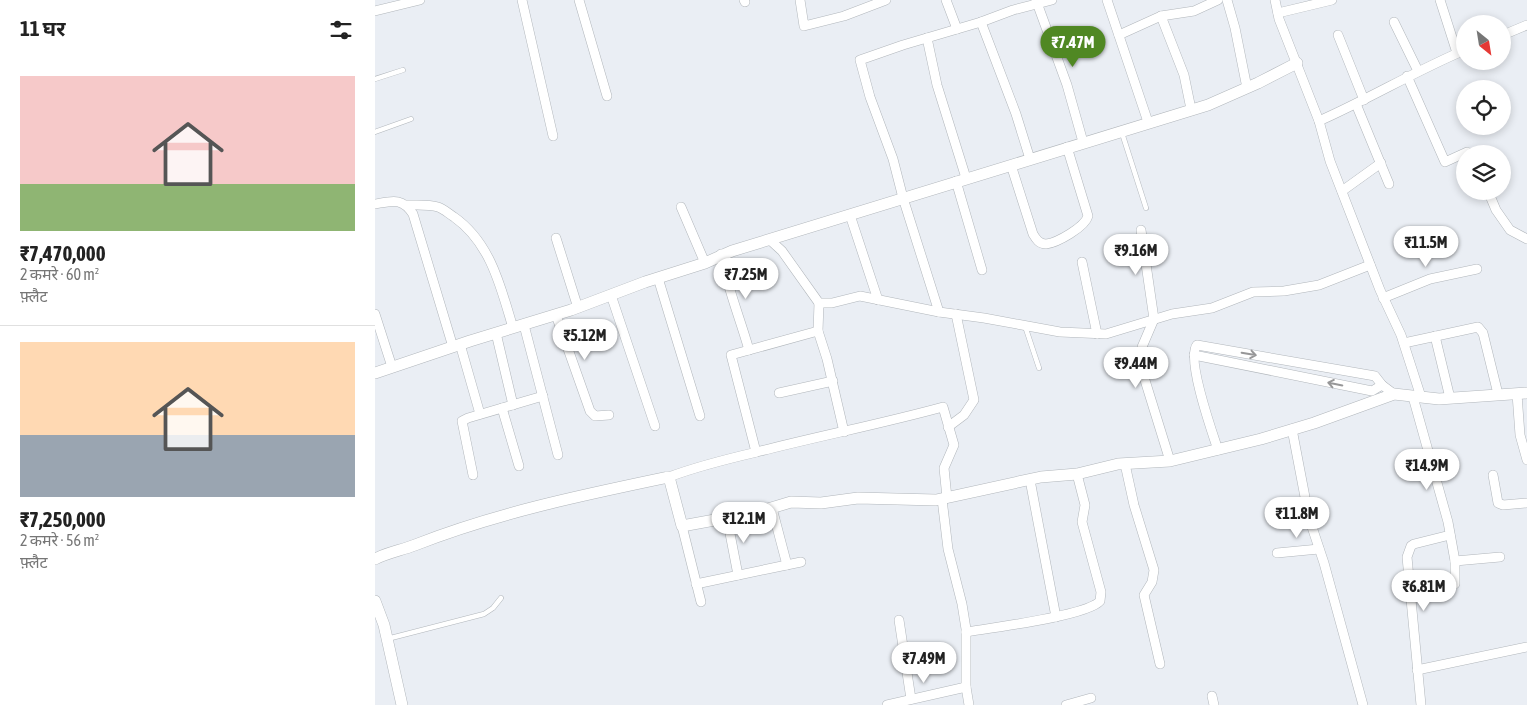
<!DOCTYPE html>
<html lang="hi">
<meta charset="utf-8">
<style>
body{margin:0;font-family:"Asap Condensed","Noto Sans Devanagari",sans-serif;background:#f2f2f2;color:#222;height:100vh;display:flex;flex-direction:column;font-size:19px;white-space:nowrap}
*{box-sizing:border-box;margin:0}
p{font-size:16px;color:#767676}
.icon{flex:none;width:28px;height:28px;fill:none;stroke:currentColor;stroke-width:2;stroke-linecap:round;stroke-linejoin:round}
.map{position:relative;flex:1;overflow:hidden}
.drawer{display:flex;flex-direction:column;background:#fff;width:375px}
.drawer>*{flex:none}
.needle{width:32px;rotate:150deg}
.tools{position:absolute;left:1081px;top:15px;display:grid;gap:10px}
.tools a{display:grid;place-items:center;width:55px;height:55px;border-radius:50%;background:#fff;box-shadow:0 2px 8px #0003;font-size:25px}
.price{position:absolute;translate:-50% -42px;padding:0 11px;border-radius:18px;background:#fff;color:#222;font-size:16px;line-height:32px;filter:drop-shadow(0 1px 2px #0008)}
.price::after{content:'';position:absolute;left:50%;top:30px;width:15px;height:11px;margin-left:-8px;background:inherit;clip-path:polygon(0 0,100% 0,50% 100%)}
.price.current{background:#508823;color:#fff}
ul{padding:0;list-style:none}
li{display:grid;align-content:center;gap:10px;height:265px;padding:0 20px}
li+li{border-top:1px solid #e0e0e0}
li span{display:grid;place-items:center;height:155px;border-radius:0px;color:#555}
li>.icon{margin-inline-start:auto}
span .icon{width:90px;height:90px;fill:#fffc;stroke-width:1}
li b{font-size:21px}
h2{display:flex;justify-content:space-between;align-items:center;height:60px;padding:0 20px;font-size:21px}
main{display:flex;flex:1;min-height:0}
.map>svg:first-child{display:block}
</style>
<main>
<section class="drawer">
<h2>11 घर<svg class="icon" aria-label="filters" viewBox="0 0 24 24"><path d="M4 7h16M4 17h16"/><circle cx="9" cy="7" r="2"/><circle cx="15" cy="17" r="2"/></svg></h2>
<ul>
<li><span style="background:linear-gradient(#f6c9c9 70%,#8fb573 0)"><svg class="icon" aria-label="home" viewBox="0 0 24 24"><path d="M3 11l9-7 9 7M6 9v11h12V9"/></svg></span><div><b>₹7,470,000</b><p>2 कमरे · 60 m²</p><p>फ़्लैट</p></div></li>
<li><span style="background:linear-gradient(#ffd9b3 60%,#9aa5b1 0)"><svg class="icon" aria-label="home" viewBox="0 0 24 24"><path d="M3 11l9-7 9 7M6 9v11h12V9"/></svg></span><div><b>₹7,250,000</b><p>2 कमरे · 56 m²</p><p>फ़्लैट</p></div></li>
</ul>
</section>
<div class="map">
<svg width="1152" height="705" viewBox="0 0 1152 705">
<rect width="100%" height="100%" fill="#eaeef4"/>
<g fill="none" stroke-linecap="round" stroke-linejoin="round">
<g stroke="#b1b6bb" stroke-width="5.5">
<g id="service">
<path d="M0,79L28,70"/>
<path d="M0,132L36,119"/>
<path d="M747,133L771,208"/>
<path d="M650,326L664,368"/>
<path d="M12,639L109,614L118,608L126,598"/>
</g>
</g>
<g stroke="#b1b6bb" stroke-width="10">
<g id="minor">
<path d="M147,0L178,136"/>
<path d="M204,0L232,96"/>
<path d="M369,0L370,2"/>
<path d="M425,0L429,26L469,16L511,0"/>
<path d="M571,0L582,29"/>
<path d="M661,0L692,85L708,142"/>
<path d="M732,0L773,122"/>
<path d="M852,0L860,28L872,88"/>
<path d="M900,0L904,19L944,121L955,161L1005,290L1026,335L1046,397"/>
<path d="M1065,0L1082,53"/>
<path d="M0,11L45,0"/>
<path d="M903,13L957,0"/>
<path d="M786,16L809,75L816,109"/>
<path d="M606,22L641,114L655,159"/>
<path d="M1019,22L1043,71"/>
<path d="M744,35L786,16L819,11L843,0"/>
<path d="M963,35L989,100"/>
<path d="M1128,35L1152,25"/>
<path d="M552,38L562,85L591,178"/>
<path d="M1032,76L1070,162L1092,152L1094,154"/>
<path d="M981,104L1014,184"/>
<path d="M944,121C994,99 1040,71 1090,50"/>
<path d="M636,165L658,234C661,239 664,244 671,244C682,243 710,227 713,216L692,147"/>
<path d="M581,181L607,270"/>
<path d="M967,191L1006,163"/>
<path d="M1113,191L1121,210L1135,230L1152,239"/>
<path d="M0,204C17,201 27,197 38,214L78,347"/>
<path d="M32,205C43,205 53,204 63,207C69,209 74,214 79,217C116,243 126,288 138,328"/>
<path d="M306,207L330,263"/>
<path d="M475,215L503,300"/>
<path d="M766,230L779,319L767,347V362L769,377L795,461"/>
<path d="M181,238L203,308"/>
<path d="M395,240L407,251L444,303H457L485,296L564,312L609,318L685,332L731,334L797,314L837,308L878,292L909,291L944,285L995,265"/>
<path d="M346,254C352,287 365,318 374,350"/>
<path d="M707,262L722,334"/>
<path d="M283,278L325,416"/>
<path d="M236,295L280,426"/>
<path d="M1008,298L1055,279L1102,269"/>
<path d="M444,303L443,331L452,359L469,432"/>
<path d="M564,312L528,198L518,159L495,97L485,60L528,45L606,22L638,10L677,0"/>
<path d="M0,314L17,367"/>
<path d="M181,315L215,411L220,416L234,415"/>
<path d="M149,325L183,455"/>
<path d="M121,333L138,405"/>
<path d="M1060,336L1075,398"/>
<path d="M1029,343L1103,327L1108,333L1123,394"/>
<path d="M85,344L105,414"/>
<path d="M819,355L997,391L1007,385"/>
<path d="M404,393L458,381"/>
<path d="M1142,394L1145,435L1152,460"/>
<path d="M1038,397L1073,522L1080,561V584"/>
<path d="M127,408L144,466"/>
<path d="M573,427L589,415L599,400L581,314"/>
<path d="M917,429L934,518L949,563L988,705"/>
<path d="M843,450C837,432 811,358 822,345L1000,376L1007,385L1019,394"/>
<path d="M381,452L356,355L443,331"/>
<path d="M750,464L759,505L779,570L777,582L769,595L785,664"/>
<path d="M98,475L87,421L93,418L168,396"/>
<path d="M1118,475L1123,503L1128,505L1152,503"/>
<path d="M294,477C323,466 352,459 382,452C444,436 506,424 568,407L579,445L569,468L572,498"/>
<path d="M655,480L681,617"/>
<path d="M567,499L573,549L587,604L591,629V687L594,705"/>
<path d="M397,508L412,565"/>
<path d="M352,518L363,575"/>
<path d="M307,526L326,602"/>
<path d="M902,553L944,549"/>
<path d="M1080,561L1125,557"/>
<path d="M321,584L426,562"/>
<path d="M524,620L536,699"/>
<path d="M591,632C615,628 712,616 725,601L726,592L707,522L710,505L702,474"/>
<path d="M1042,670L1152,647"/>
<path d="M837,696L839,705"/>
<path d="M512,705L591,687"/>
<path d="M691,705L716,698"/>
<path d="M1046,705L1032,557L1036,546L1039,544L1075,535"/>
</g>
</g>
<g stroke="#b1b6bb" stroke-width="12">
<g id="tertiary">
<path d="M0,373L95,341L196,310L270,282L330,263L357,251L833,105L883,83L922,63"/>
<path d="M0,559C12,553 27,550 40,545C121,513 208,495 294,477L307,526L383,512L416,502L446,503L483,498L561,500L666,477L702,474L743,464L795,461L886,439L939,423L1019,394L1064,399L1152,393"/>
<path d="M0,601L9,625L27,705"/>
</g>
</g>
<use href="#service" stroke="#fff" stroke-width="4.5"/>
<use href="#minor" stroke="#fff" stroke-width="9"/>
<use href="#tertiary" stroke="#fff" stroke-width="11"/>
</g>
<defs><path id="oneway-shaft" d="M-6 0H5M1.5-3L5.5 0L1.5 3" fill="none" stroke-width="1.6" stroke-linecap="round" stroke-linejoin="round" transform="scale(1.25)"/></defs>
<g stroke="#979798">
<use href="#oneway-shaft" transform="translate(874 354) rotate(10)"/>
<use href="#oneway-shaft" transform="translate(960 384) rotate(-169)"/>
</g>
</svg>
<div class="tools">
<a><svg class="needle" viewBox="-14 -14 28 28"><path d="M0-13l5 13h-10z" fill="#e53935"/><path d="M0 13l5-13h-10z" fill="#767676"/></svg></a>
<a><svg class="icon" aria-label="locate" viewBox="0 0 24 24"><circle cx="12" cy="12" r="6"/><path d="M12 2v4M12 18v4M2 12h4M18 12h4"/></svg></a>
<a><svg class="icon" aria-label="layers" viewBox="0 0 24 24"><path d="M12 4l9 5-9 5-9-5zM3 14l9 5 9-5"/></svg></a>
</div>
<b class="price current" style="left:698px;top:68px">₹7.47M</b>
<b class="price" style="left:1051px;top:268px">₹11.5M</b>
<b class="price" style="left:761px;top:276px">₹9.16M</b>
<b class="price" style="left:371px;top:300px">₹7.25M</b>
<b class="price" style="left:210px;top:361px">₹5.12M</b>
<b class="price" style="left:761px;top:389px">₹9.44M</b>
<b class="price" style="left:1052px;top:491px">₹14.9M</b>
<b class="price" style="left:922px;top:539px">₹11.8M</b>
<b class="price" style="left:369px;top:544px">₹12.1M</b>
<b class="price" style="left:1049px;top:612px">₹6.81M</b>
<b class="price" style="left:549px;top:684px">₹7.49M</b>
</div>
</main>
